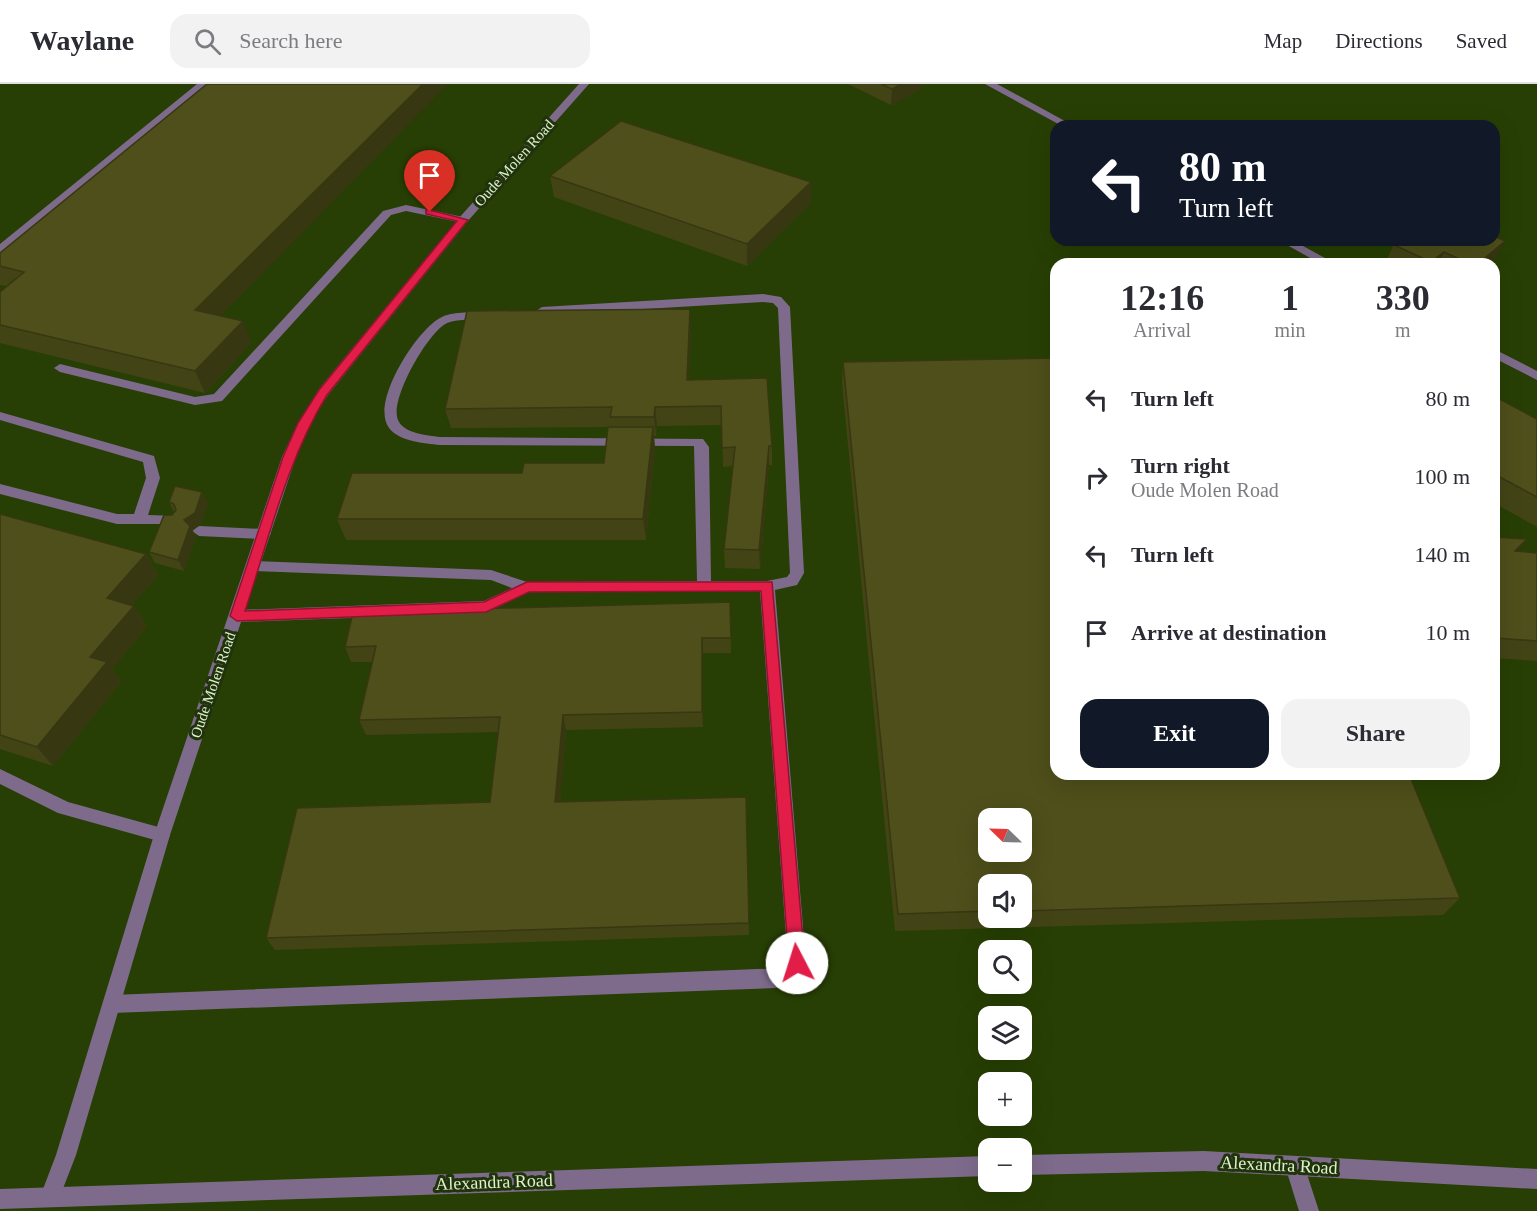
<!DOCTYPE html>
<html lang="en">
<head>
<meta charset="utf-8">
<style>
  body { margin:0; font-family:Georgia,serif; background:#f2f2f3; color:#2b2b33; height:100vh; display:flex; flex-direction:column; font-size:22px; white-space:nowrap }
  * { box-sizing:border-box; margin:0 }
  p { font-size:20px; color:#7c7c81 }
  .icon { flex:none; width:33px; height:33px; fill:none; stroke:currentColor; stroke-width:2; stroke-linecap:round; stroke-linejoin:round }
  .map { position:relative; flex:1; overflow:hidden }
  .sheet { position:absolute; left:1050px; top:174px; width:450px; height:522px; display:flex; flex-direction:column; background:#fff; border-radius:18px; box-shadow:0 6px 24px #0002 }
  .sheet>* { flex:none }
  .hud { position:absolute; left:1050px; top:36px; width:450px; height:126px; border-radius:18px; box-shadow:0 6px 24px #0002; background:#111827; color:#fff; overflow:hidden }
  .needle { width:39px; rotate:293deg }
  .fabs { position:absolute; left:978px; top:724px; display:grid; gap:12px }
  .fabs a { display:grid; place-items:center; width:54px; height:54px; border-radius:12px; background:#fff; box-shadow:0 6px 24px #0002; font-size:30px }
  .pin { position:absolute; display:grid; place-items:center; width:51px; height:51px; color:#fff; margin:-62px -26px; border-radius:50% 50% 50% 0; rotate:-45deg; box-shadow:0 0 6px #0007 }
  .pin .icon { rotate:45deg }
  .me { position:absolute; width:66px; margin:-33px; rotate:355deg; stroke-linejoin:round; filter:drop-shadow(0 0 4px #0008) }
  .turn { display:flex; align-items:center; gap:21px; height:126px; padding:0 30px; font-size:27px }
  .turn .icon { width:78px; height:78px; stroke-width:2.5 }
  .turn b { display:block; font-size:42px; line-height:51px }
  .eta { display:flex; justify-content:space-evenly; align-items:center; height:102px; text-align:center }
  .eta b { font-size:36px; font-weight:700; line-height:42px }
  .action { display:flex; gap:12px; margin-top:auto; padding:12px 30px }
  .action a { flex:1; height:69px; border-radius:18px; background:#111827; color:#fff; font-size:24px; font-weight:700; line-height:69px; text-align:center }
  .action a+a { background:#f2f2f3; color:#2b2b33 }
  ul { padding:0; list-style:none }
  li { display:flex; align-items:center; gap:18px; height:78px; padding:0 30px }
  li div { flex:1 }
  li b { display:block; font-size:22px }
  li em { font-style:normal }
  header { display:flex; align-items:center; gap:36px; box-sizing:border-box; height:84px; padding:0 30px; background:#fff; border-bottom:2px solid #e1e1e2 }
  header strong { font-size:28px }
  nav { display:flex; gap:33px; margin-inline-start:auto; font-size:21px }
  .search { width:420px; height:54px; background:#f2f2f3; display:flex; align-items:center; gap:15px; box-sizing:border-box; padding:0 21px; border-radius:18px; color:#7c7c81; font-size:22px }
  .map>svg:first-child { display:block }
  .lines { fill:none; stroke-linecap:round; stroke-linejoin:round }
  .service { fill:#7e6b8c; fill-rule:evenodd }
  .minor { fill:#7e6b8c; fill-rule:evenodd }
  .tertiary { fill:#7e6b8c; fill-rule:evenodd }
  .wall { fill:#434416; fill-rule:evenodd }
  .shaded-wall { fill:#373712 }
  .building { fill:#4e4f1a; stroke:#373712; stroke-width:1.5; fill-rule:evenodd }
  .route { fill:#e11d48; stroke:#92132f; stroke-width:1.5 }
  .labels { text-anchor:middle; stroke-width:6; stroke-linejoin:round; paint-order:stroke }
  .street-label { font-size:15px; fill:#ddf1cb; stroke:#21330c }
  .near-street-label { font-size:18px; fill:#ddf1cb; stroke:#21330c }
</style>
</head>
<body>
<header>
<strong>Waylane</strong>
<div class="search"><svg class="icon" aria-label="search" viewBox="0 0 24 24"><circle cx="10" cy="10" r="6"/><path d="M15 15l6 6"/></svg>Search here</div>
<nav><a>Map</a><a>Directions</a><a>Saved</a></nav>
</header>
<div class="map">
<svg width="1537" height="1127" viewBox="0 0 1537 1127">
  <rect width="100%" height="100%" fill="#273f04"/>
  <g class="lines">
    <g class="service">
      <path d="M197,0H208L0,169V160Z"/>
      <path d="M406,121L463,133L468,136L463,139L406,127L391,131L222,317L195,321L60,288L54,284L60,280L195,313L214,310L383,127Z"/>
      <path d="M763,210L781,213L790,223L804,489L797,501L775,506L806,879L796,898L775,904L112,929L105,926L103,920L105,914L112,911L784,884L788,878L760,507L529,508L486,529L237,538L230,532L237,526L484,517L512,504L491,496L253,487L246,482L253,477L491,486L527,498L697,497L694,362L440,361C424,359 400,358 389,344C370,319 416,247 440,234C451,227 472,229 485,227L489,228V234C477,237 459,234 447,239C428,248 389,316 398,336C404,350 427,351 440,353L703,355L709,363L711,497H767L787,493L790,489L778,224L773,219L763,218L542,231L536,227L542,223Z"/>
      <path d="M0,328L154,372L160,394L148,431L178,432L180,436L178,440H117L0,410V400L117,430H134L146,394L143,378L0,336Z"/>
      <path d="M199,442L264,445L271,450L264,455L199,452L192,447Z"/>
      <path d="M0,685L68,718L162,744L168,746L170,751L168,756L162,758L58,729L0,700Z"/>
    </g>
    <g class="minor">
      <path d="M579,0H589L467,138L328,311L310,339L296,373L170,751L76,1071L57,1120L50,1123L43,1120L40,1113L56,1071L154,751L282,373L298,339L319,305L459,134Z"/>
      <path d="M985,0H997L1074,42H1062Z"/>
      <path d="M1278,156H1292L1336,180H1321Z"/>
      <path d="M1494,265L1537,287V296L1494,274Z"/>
      <path d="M1295,1072L1302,1075L1319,1127H1299L1285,1082L1288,1075Z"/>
    </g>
    <g class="tertiary">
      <path d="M1204,1067L1537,1085V1105L1204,1087L1022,1091V1071Z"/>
      <path d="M988,1072V1092L0,1125V1105Z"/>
    </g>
  </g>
  <g class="wall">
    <path d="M848,0H921V5L891,21Z"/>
    <path d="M550,92L811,98V119L747,182L554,113Z"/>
    <path d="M1379,156H1494L1496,173L1489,180H1391L1386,178L1393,162Z"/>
    <path d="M0,169L220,232L252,258L205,309L0,259V208L6,202L0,201Z"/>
    <path d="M691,244L689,296L772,362V381H769L760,485L725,484L724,465L733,382L723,383L722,341L657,342L656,352H654L655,364L646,456H346L337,435L522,389L604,379L612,343L451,344L445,325Z"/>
    <path d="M843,278L1460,814L1443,831L895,847L842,299ZM988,801H1022V834H988Z"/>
    <path d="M1494,312L1537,335V443L1494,419Z"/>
    <path d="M202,408L208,420L201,440L192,445L196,453L184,487L155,479L149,468L174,428L169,418Z"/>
    <path d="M0,430L146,470L158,491L132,521L134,522L147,542L112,585L121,598L53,682L0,665Z"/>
    <path d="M1494,453L1518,467L1537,469V577L1494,574Z"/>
    <path d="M730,518L731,569H703V643L566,646L560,718L746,713L749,851L275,866L266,854L490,718L499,648L366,651L359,636L372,578H351L345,563Z"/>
  </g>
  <g class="shaded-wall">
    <path d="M423,0H448L205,248L195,226Z"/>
    <path d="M901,0H921V5L891,21L892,5Z"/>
    <path d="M811,98V119L747,182V160Z"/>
    <path d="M1505,157L1496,173L1489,180H1478Z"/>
    <path d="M1444,168L1438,180H1430L1431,178Z"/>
    <path d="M690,225L691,244L688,315L687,296Z"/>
    <path d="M243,237L252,258L205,309L195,287Z"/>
    <path d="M655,323L657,342L656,352L654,333Z"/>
    <path d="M653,343L655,364L646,456L643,435Z"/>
    <path d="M769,362V381L760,485L759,466Z"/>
    <path d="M202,408L208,420L201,440L192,445L196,453L184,487L178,476L184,436Z"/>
    <path d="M1527,455L1513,475L1515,467Z"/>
    <path d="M146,470L158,491L120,535L107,514Z"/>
    <path d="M134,522L147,542L112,585L121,598L53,682L37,663L90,573Z"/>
    <path d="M702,554L703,569V643L702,628Z"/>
    <path d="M563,631L566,646L559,732L555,718Z"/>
  </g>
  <g class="building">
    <path d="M207,0H423L195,226L243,237L195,287L0,241V208L24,188L0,182V169Z"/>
    <path d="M881,0H901L892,5Z"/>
    <path d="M621,37L811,98L747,160L550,92Z"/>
    <path d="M1494,152L1505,157L1478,180H1470L1444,168L1431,178L1394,161L1400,156H1494Z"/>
    <path d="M690,225L687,296L767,294L772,362H769L759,466L724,465L735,363L722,364L721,322L655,323L654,333H610L612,323L445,325L467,227Z"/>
    <path d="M1056,274V690H1409L1460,814L1022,827V801H988V827L898,830L843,278ZM988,735H1022V768H988Z"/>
    <path d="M1494,312L1537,335V413L1494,390Z"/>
    <path d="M608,343H653L643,435H337L352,389H522L524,379H604Z"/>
    <path d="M175,402L202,408L195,429L184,436L190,442L178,476L149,468L164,431H172L176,426L174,420L169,418Z"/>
    <path d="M0,430L146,470L107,514L134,522L90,573L107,578L37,663L0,651Z"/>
    <path d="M1494,453L1527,455L1515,467L1537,469V557L1494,554Z"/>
    <path d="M730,518L731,554H702V628L563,631L555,718L746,713L749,839L266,854L297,724L490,718L500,633L359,636L376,562L345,563L353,528Z"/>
  </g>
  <path class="route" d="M426,125L468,136L327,311C287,376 269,454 245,527L484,518L527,498H772L805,879L803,884L797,886L791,884L789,879L761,507L529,508L486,528L237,537L230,532L283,373L298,339L319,306L457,137L426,130Z"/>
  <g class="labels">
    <g class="street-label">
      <text transform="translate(514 79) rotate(-48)" y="5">Oude Molen Road</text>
      <text transform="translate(213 601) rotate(-71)" y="5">Oude Molen Road</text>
    </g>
    <g class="near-street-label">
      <text transform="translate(1279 1081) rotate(3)" y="6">Alexandra Road</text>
      <text transform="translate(494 1098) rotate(-2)" y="6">Alexandra Road</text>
    </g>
  </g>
</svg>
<div class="fabs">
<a><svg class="needle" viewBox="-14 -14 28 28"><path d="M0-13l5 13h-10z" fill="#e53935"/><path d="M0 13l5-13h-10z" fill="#7c7c81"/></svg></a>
<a><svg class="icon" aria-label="sound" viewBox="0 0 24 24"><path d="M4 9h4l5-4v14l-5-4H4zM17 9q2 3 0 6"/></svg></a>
<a><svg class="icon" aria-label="search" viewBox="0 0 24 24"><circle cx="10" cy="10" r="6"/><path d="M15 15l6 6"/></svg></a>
<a><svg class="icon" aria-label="layers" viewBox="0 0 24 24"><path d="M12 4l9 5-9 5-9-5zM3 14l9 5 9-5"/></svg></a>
<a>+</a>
<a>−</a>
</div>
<div class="pin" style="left:430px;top:128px;background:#d93025"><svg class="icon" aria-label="arrive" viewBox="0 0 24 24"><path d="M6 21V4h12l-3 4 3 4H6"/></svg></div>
<svg class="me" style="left:797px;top:879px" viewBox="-20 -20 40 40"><circle r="19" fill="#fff"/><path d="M0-13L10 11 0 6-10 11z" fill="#e11d48"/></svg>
<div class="hud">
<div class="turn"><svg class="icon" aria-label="left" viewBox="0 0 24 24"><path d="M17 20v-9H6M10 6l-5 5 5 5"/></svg><div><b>80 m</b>Turn left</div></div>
</div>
<section class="sheet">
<div class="eta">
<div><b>12:16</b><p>Arrival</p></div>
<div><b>1</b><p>min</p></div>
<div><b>330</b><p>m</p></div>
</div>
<ul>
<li><svg class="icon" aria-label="left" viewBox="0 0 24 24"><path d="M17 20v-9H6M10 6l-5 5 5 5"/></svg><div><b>Turn left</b></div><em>80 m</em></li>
<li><svg class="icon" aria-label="right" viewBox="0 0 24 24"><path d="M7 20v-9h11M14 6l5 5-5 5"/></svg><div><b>Turn right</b><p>Oude Molen Road</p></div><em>100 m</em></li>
<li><svg class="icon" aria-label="left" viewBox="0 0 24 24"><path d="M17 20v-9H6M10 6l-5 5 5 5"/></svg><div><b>Turn left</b></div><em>140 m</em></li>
<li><svg class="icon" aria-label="arrive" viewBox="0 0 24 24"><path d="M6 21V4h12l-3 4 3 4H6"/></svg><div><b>Arrive at destination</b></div><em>10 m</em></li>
</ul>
<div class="action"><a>Exit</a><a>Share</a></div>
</section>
</div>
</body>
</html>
